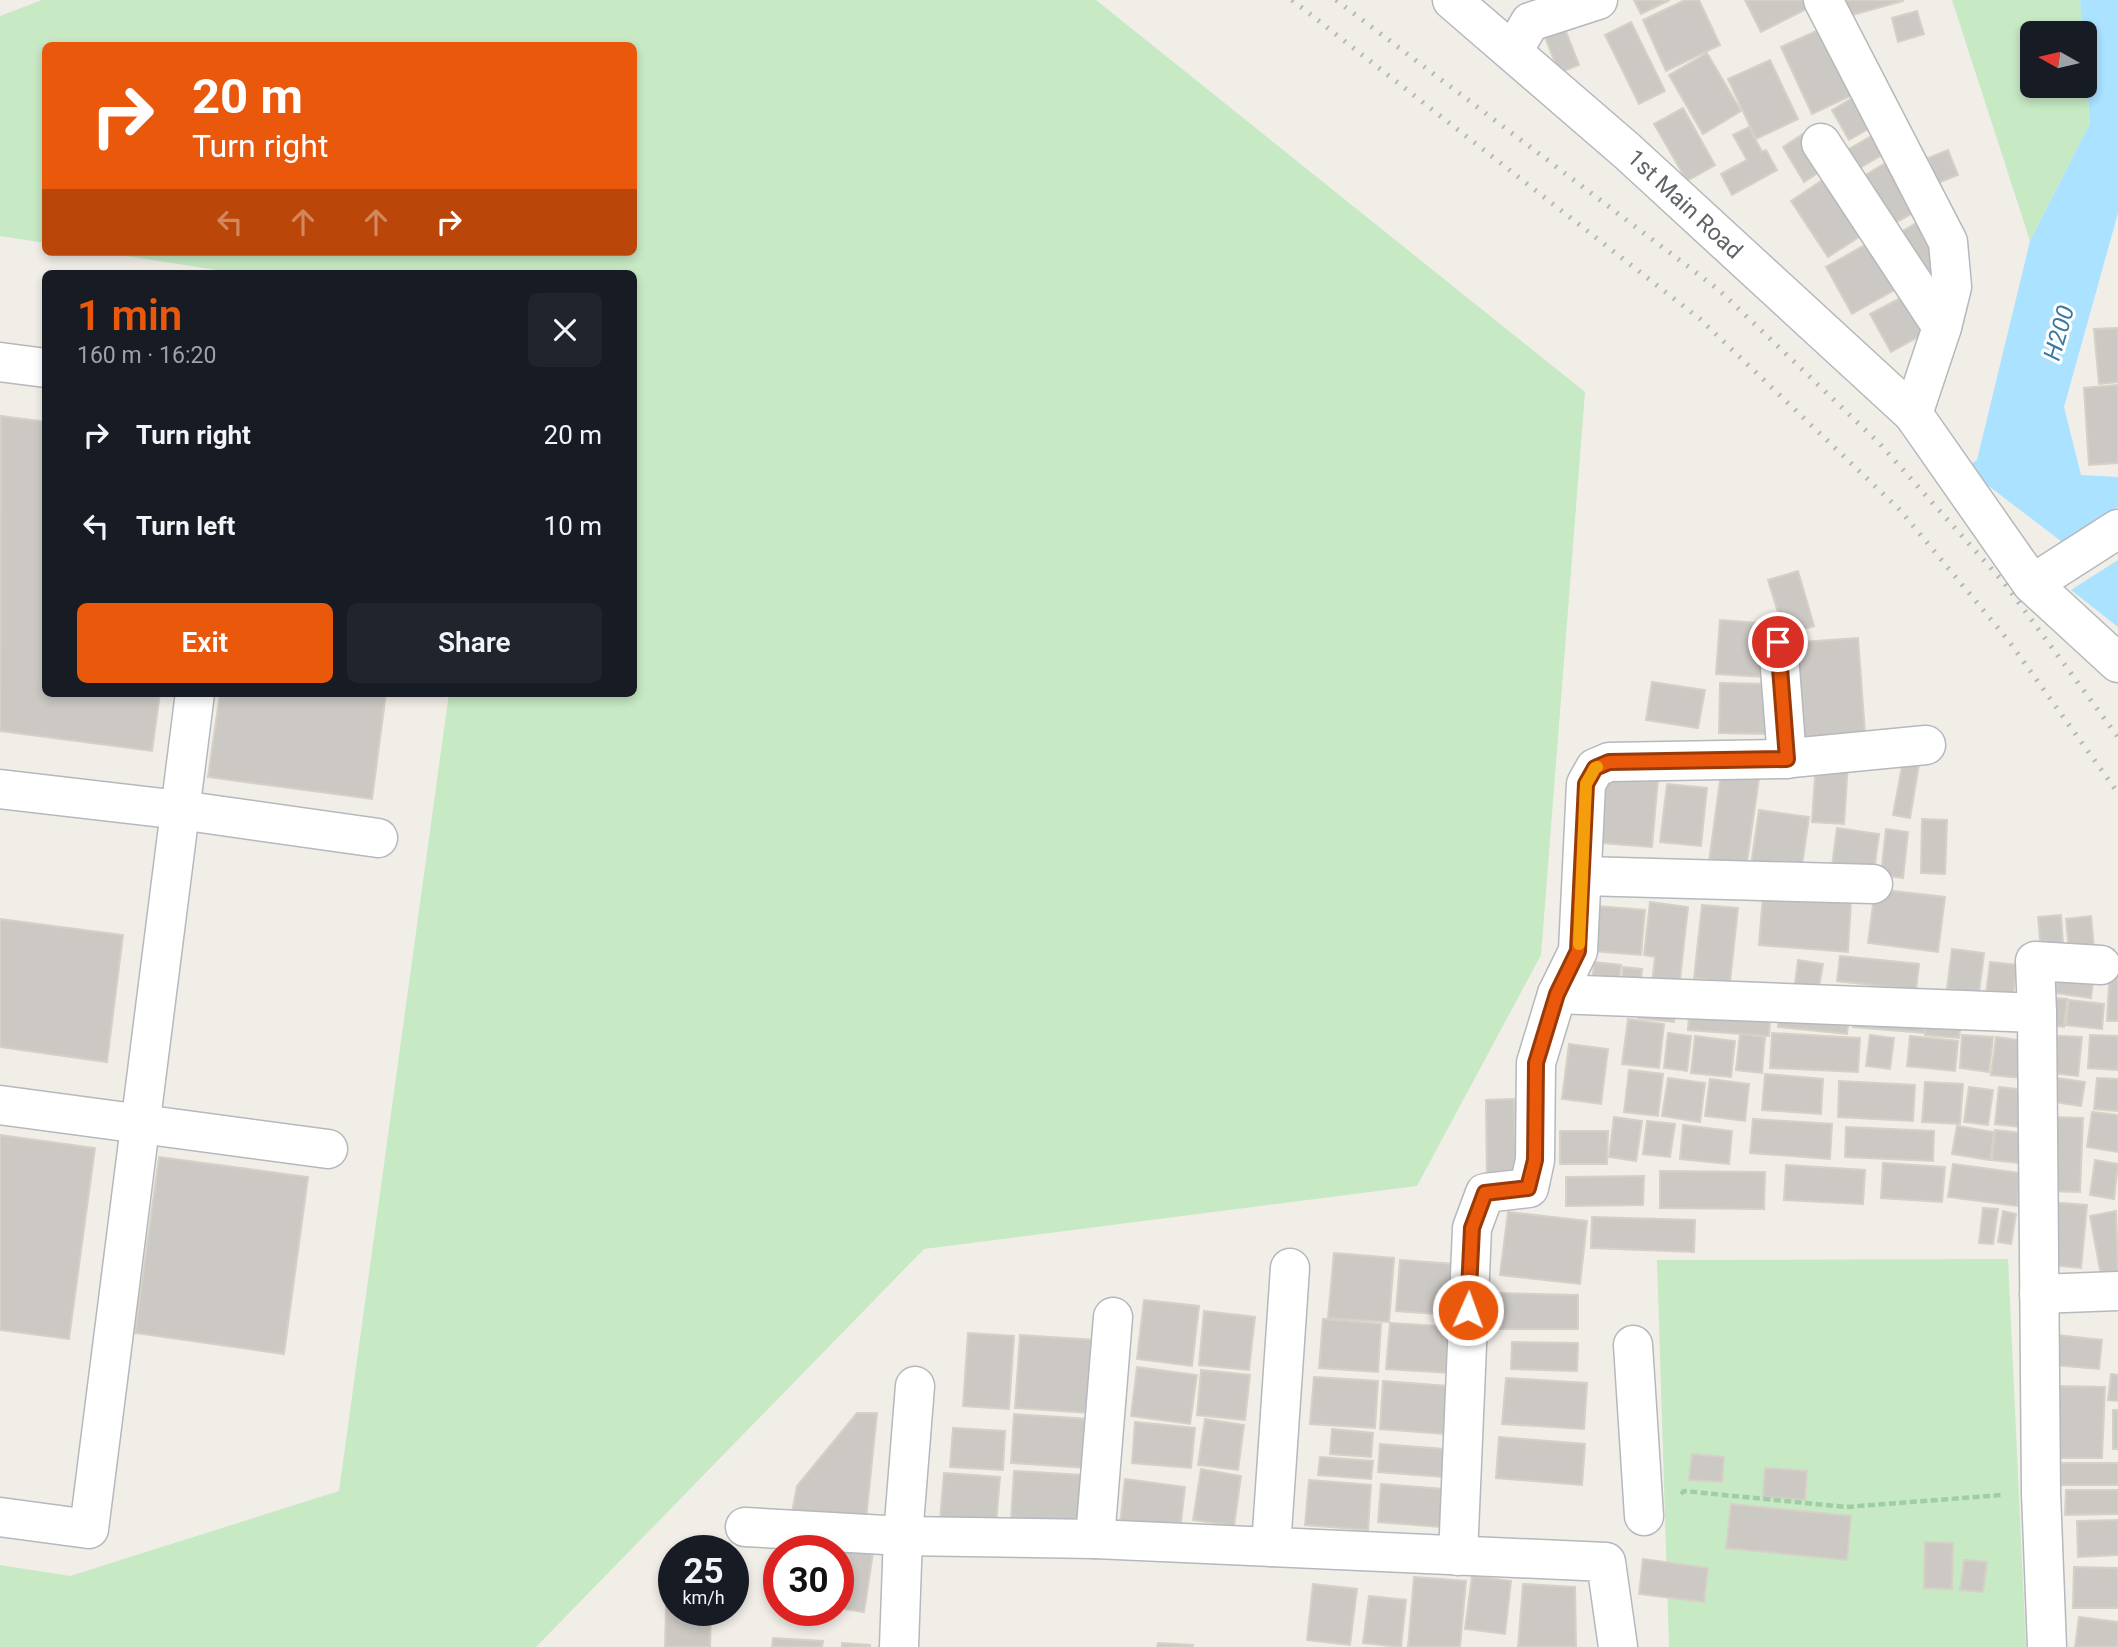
<!DOCTYPE html>
<html lang="en">
<head>
<meta charset="utf-8">
<style>
  body { margin:0; font-family:Roboto,sans-serif; background:#20242c; color:#f1f3f6; height:100vh; display:flex; flex-direction:column; font-size:26px; white-space:nowrap }
  * { box-sizing:border-box; margin:0 }
  p { font-size:23px; color:#9ea1a6 }
  .icon { flex:none; width:38px; height:38px; fill:none; stroke:currentColor; stroke-width:2; stroke-linecap:round; stroke-linejoin:round }
  .map { position:relative; flex:1; overflow:hidden }
  .details { position:absolute; left:42px; top:270px; width:595px; height:427px; display:flex; flex-direction:column; background:#171b24; border-radius:10px; box-shadow:0 4px 10px #0003 }
  .details>* { flex:none }
  .banner { position:absolute; left:42px; top:42px; width:595px; height:214px; border-radius:10px; box-shadow:0 4px 10px #0003; background:#ea580c; color:#fff; overflow:hidden }
  .needle { width:46px; rotate:278deg }
  .tools { position:absolute; left:2020px; top:21px; display:grid; gap:14px }
  .tools a { display:grid; place-items:center; width:77px; height:77px; border-radius:10px; background:#171b24; box-shadow:0 4px 10px #0003; font-size:35px }
  .speed { position:absolute; left:658px; top:1535px; display:flex; gap:14px; font-size:35px; font-weight:700; text-align:center }
  .speed>* { display:grid; place-content:center; width:91px; height:91px; border-radius:50%; background:#171b24; box-shadow:0 4px 10px #0003; line-height:1 }
  .speed small { font-size:18px; font-weight:400 }
  .speed .limit { border:10px solid #d22; background:#fff; color:#111 }
  .pin { position:absolute; display:grid; place-items:center; width:60px; height:60px; color:#fff; margin:-30px; border:4px solid #fff; border-radius:50%; box-shadow:0 2px 7px #0007 }
  .me { position:absolute; width:77px; margin:-38px; rotate:2deg; stroke-linejoin:round; filter:drop-shadow(0 0 5px #0008) }
  .turn { display:flex; align-items:center; gap:24px; height:147px; padding:0 35px; font-size:32px }
  .turn .icon { width:91px; height:91px; stroke-width:2.5 }
  .turn b { display:block; font-size:49px; line-height:60px }
  .lanes { display:flex; align-items:center; height:66px; padding:0 35px; background:#0003; justify-content:center; gap:35px; direction:ltr }
  .lanes .off { opacity:.35 }
  .round { display:grid; place-items:center; flex:none; width:74px; height:74px; border-radius:10px; background:#20242c }
  .headline { display:flex; align-items:center; justify-content:space-between; height:119px; padding:0 35px }
  h1 { font-size:42px; font-weight:600; line-height:52px; color:#ea580c }
  .action { display:flex; gap:14px; margin-top:auto; padding:14px 35px }
  .action a { flex:1; height:80px; border-radius:10px; background:#ea580c; color:#fff; font-size:28px; font-weight:600; line-height:80px; text-align:center }
  .action a+a { background:#20242c; color:#f1f3f6 }
  ul { padding:0; list-style:none }
  li { display:flex; align-items:center; gap:21px; height:91px; padding:0 35px }
  li div { flex:1 }
  li b { display:block; font-size:26px }
  li em { font-style:normal }
  .map>svg:first-child { display:block }
  .green { fill:#c7e9c4 }
  .water { fill:#aae2ff }
  .building { fill:#ccc9c5; stroke:#d6d0c6; stroke-width:2 }
  .lines { fill:none; stroke-linecap:round; stroke-linejoin:round }
  .minor-casing { stroke:#b5b8bc; stroke-width:41 }
  .path { stroke:#9ecda6; stroke-width:4.5; stroke-dasharray:7 3.5; stroke-linecap:butt }
  .minor { stroke:#fff; stroke-width:38 }
  .rail { stroke:#b6b7b8; stroke-width:5; stroke-dasharray:2 9; stroke-linecap:butt }
  .route-casing { stroke:#983908; stroke-width:18 }
  .route { stroke:#ea580c; stroke-width:12 }
  .slow { stroke:#f59e0b; stroke-width:12 }
  .labels { text-anchor:middle; stroke-width:6; stroke-linejoin:round; paint-order:stroke }
  .street-label { font-size:23px; fill:#5f6468; stroke:#fff }
  .water-label { font-size:24px; font-style:italic; fill:#3c78a3; stroke:#fff }
</style>
</head>
<body>
<div class="map">
<svg width="2118" height="1647" viewBox="0 0 2118 1647">
  <rect width="100%" height="100%" fill="#f1eee8"/>
  <g class="green">
    <path d="M42,0H1096L1585,392L1541,955L1417,1186L924,1249L536,1647H0V1565L70,1576L339,1491L449,693H634V273H236L101,252H634V46H46L45,243L0,236V16Z"/>
    <path d="M1952,0H2080L2083,33H2032V86H2084V52L2090,123L2030,241Z"/>
    <path d="M2008,1259L2026,1647H1669L1657,1260Z"/>
  </g>
  <g class="water">
    <path d="M2080,0H2118V213L2064,407L2081,475L2118,477V507L2066,545L1965,468L1977,460L2030,241L2090,123Z"/>
    <path d="M2118,560V627L2071,590Z"/>
  </g>
  <g class="building">
    <path d="M1634,0H1670L1641,14Z"/>
    <path d="M1685,0H1699L1720,45L1666,71L1643,20Z"/>
    <path d="M1745,0H1811L1814,5L1761,32Z"/>
    <path d="M1840,0H1903V1L1845,17Z"/>
    <path d="M1917,11L1924,34L1898,42L1892,18Z"/>
    <path d="M1560,16L1579,65L1559,73L1540,24Z"/>
    <path d="M1631,22L1665,91L1639,104L1605,35Z"/>
    <path d="M1827,26L1857,93L1812,114L1781,47Z"/>
    <path d="M1707,53L1741,111L1703,134L1669,75Z"/>
    <path d="M1770,60L1798,119L1756,139L1728,79Z"/>
    <path d="M1854,97L1872,127L1849,140L1832,110Z"/>
    <path d="M1683,108L1715,165L1687,181L1654,124Z"/>
    <path d="M1749,127L1762,152L1766,150L1777,170L1732,195L1721,174L1747,160L1733,135Z"/>
    <path d="M1885,128L1896,147L1846,176L1835,157Z"/>
    <path d="M1806,132L1827,167L1804,182L1783,147Z"/>
    <path d="M1948,150L1958,175L1938,183L1928,158Z"/>
    <path d="M1894,158L1922,208L1884,229L1857,180Z"/>
    <path d="M1836,171L1873,228L1828,257L1791,201Z"/>
    <path d="M1916,223L1942,266L1921,279L1896,235Z"/>
    <path d="M1877,238L1903,285L1852,314L1826,267Z"/>
    <path d="M1906,295L1925,333L1891,352L1870,314Z"/>
    <path d="M2118,328V382L2099,384L2094,329Z"/>
    <path d="M2118,385V463L2089,465L2084,388Z"/>
    <path d="M1,416L46,422V693H160L152,751L0,731Z"/>
    <path d="M1798,571L1814,626L1785,635L1768,580Z"/>
    <path d="M1720,620L1770,624L1766,677L1716,674Z"/>
    <path d="M1858,638L1865,733L1795,738L1788,643Z"/>
    <path d="M1652,682L1705,690L1698,728L1646,720Z"/>
    <path d="M1720,683L1768,684L1767,734L1719,733Z"/>
    <path d="M220,693H386L372,799L208,777Z"/>
    <path d="M1816,761L1848,763L1844,824L1812,822Z"/>
    <path d="M1903,761L1919,764L1910,818L1893,815Z"/>
    <path d="M1722,766L1760,771L1746,869H1708Z"/>
    <path d="M1607,775L1658,779L1652,847L1601,843Z"/>
    <path d="M1667,784L1707,788L1701,846L1660,842Z"/>
    <path d="M1759,810L1809,817L1801,872L1751,865Z"/>
    <path d="M1922,819L1947,820L1945,874L1921,873Z"/>
    <path d="M1837,828L1879,834L1873,879L1831,874Z"/>
    <path d="M1886,829L1908,832L1903,878L1881,875Z"/>
    <path d="M1875,889L1945,897L1938,952L1868,943Z"/>
    <path d="M1763,895L1851,901L1848,952L1759,945Z"/>
    <path d="M1650,902L1688,907L1679,988L1652,984L1655,957L1644,955Z"/>
    <path d="M1702,905L1738,908L1730,982L1694,978Z"/>
    <path d="M1596,906L1645,910L1641,955L1593,951Z"/>
    <path d="M2061,915L2064,958L2042,960L2038,917Z"/>
    <path d="M2091,916L2095,958L2070,961L2066,919Z"/>
    <path d="M0,919L123,935L107,1062L0,1047Z"/>
    <path d="M1952,949L1984,953L1979,993L1947,989Z"/>
    <path d="M1840,956L1919,964L1916,990L1837,981Z"/>
    <path d="M1798,960L1823,964L1819,987L1795,984Z"/>
    <path d="M1594,962L1621,965L1618,988L1592,985Z"/>
    <path d="M1990,962L2017,965L2013,997L1986,994Z"/>
    <path d="M2059,965L2095,969L2091,998L2055,993Z"/>
    <path d="M2110,965H2118V1021H2107Z"/>
    <path d="M1623,967L1642,969L1640,990L1621,989Z"/>
    <path d="M2043,997L2067,999L2064,1027L2040,1024Z"/>
    <path d="M2069,1000L2104,1004L2102,1029L2066,1025Z"/>
    <path d="M1641,1001L1677,1004L1674,1022L1638,1018Z"/>
    <path d="M1690,1002L1771,1006L1769,1036L1688,1030Z"/>
    <path d="M1779,1007L1850,1008L1847,1034L1778,1027Z"/>
    <path d="M1855,1008L1927,1012L1924,1033L1853,1027Z"/>
    <path d="M1927,1011L1962,1014L1959,1038L1925,1035Z"/>
    <path d="M1628,1019L1664,1024L1659,1068L1622,1064Z"/>
    <path d="M1668,1033L1691,1036L1687,1071L1664,1068Z"/>
    <path d="M1772,1033L1860,1038L1858,1072L1770,1068Z"/>
    <path d="M1740,1034L1765,1037L1762,1073L1736,1070Z"/>
    <path d="M1870,1035L1894,1038L1890,1069L1866,1066Z"/>
    <path d="M1962,1035L1993,1037L1989,1072L1960,1068Z"/>
    <path d="M2041,1035L2082,1037L2078,1076L2042,1072Z"/>
    <path d="M2090,1035L2118,1036V1070L2088,1068Z"/>
    <path d="M1695,1036L1735,1041L1731,1077L1691,1073Z"/>
    <path d="M1910,1036L1958,1041L1955,1071L1907,1066Z"/>
    <path d="M1996,1037L2026,1041L2022,1078L1991,1075Z"/>
    <path d="M1569,1044L1608,1049L1601,1104L1562,1099Z"/>
    <path d="M1629,1070L1663,1074L1658,1116L1624,1112Z"/>
    <path d="M1765,1074L1823,1079L1821,1114L1762,1110Z"/>
    <path d="M1668,1078L1705,1083L1700,1122L1662,1116Z"/>
    <path d="M2057,1078L2085,1082L2081,1106L2054,1102Z"/>
    <path d="M2097,1078L2118,1079V1111L2094,1109Z"/>
    <path d="M1710,1079L1749,1084L1745,1121L1705,1116Z"/>
    <path d="M1839,1081L1915,1085L1913,1121L1838,1117Z"/>
    <path d="M1925,1082L1963,1084L1960,1124L1922,1122Z"/>
    <path d="M1969,1087L1993,1090L1988,1125L1964,1122Z"/>
    <path d="M1999,1087L2025,1090L2020,1127L1995,1124Z"/>
    <path d="M1514,1099L1516,1183L1487,1184L1486,1100Z"/>
    <path d="M2092,1112L2118,1115V1152L2087,1147Z"/>
    <path d="M1614,1117L1642,1121L1636,1161L1609,1157Z"/>
    <path d="M2047,1117L2083,1118L2080,1192L2044,1191Z"/>
    <path d="M1753,1119L1832,1124L1830,1159L1750,1153Z"/>
    <path d="M1647,1121L1675,1124L1670,1157L1643,1154Z"/>
    <path d="M1683,1125L1732,1131L1729,1164L1680,1159Z"/>
    <path d="M1957,1126L1994,1132L1990,1160L1952,1154Z"/>
    <path d="M1846,1127L1934,1131L1933,1161L1845,1157Z"/>
    <path d="M1995,1130L2022,1133L2018,1163L1992,1160Z"/>
    <path d="M1560,1131H1608L1607,1164H1560Z"/>
    <path d="M0,1135L95,1148L69,1339L0,1330Z"/>
    <path d="M159,1157L308,1177L284,1354L135,1333Z"/>
    <path d="M2095,1160L2118,1164L2114,1199L2090,1195Z"/>
    <path d="M1883,1163L1945,1167L1942,1202L1881,1198Z"/>
    <path d="M1953,1164L2021,1173L2017,1206L1948,1197Z"/>
    <path d="M1786,1165L1865,1170L1863,1204L1784,1200Z"/>
    <path d="M1660,1171L1765,1172L1764,1209L1660,1208Z"/>
    <path d="M1644,1176L1643,1205L1566,1206V1177Z"/>
    <path d="M2047,1202L2087,1205L2081,1268L2042,1264Z"/>
    <path d="M1983,1208L1998,1209L1993,1244L1979,1243Z"/>
    <path d="M2003,1211L2016,1214L2011,1244L1998,1242Z"/>
    <path d="M2116,1211L2118,1271L2101,1275L2090,1216Z"/>
    <path d="M1508,1212L1587,1221L1580,1284L1500,1275Z"/>
    <path d="M1592,1217L1695,1220L1694,1252L1591,1248Z"/>
    <path d="M1334,1253L1394,1258L1389,1322L1328,1318Z"/>
    <path d="M1400,1260L1454,1264L1450,1315L1396,1311Z"/>
    <path d="M1496,1293L1578,1295V1329H1495Z"/>
    <path d="M1144,1300L1199,1306L1192,1366L1137,1359Z"/>
    <path d="M1204,1311L1255,1317L1249,1370L1199,1365Z"/>
    <path d="M1323,1319L1381,1324L1378,1372L1319,1368Z"/>
    <path d="M1390,1323L1454,1327L1451,1373L1386,1369Z"/>
    <path d="M968,1333L1014,1336L1009,1409L963,1406Z"/>
    <path d="M1020,1335L1095,1340L1090,1413L1015,1408Z"/>
    <path d="M2057,1335L2102,1340L2099,1369L2054,1365Z"/>
    <path d="M1512,1342L1578,1343L1577,1371L1511,1369Z"/>
    <path d="M1137,1367L1197,1375L1190,1424L1131,1416Z"/>
    <path d="M1201,1370L1250,1375L1245,1420L1197,1415Z"/>
    <path d="M2111,1374L2118,1375V1401L2108,1400Z"/>
    <path d="M1314,1377L1378,1381L1375,1428L1310,1424Z"/>
    <path d="M1506,1378L1587,1383L1584,1429L1502,1424Z"/>
    <path d="M1383,1381L1448,1386L1445,1434L1380,1429Z"/>
    <path d="M2058,1386L2105,1387L2102,1458H2056Z"/>
    <rect x="2113" y="1410" width="5" height="39"/>
    <path d="M857,1413H877L866,1519L792,1512L797,1486Z"/>
    <path d="M1014,1414L1090,1419L1086,1468L1011,1463Z"/>
    <path d="M1205,1419L1244,1425L1238,1470L1198,1465Z"/>
    <path d="M1135,1422L1195,1428L1191,1468L1132,1463Z"/>
    <path d="M953,1428L1005,1431L1003,1470L950,1467Z"/>
    <path d="M1332,1429L1373,1433L1371,1457L1330,1454Z"/>
    <path d="M1499,1437L1585,1444L1582,1485L1496,1478Z"/>
    <path d="M1380,1444L1445,1449L1443,1477L1378,1472Z"/>
    <path d="M1692,1454L1724,1457L1722,1482L1689,1480Z"/>
    <path d="M1320,1457L1373,1461L1371,1479L1318,1475Z"/>
    <rect x="2061" y="1463" width="57" height="22"/>
    <path d="M1765,1468L1807,1471L1805,1500L1763,1497Z"/>
    <path d="M1201,1469L1241,1476L1234,1526L1193,1520Z"/>
    <path d="M1014,1471L1083,1475L1079,1524L1011,1520Z"/>
    <path d="M944,1473L1000,1477L996,1524L940,1520Z"/>
    <path d="M1125,1479L1185,1487L1180,1531L1120,1524Z"/>
    <path d="M1309,1480L1371,1485L1368,1530L1305,1525Z"/>
    <path d="M1381,1484L1444,1489L1441,1527L1378,1522Z"/>
    <path d="M2066,1490H2118V1514L2065,1515Z"/>
    <path d="M1731,1504L1851,1516L1847,1560L1726,1548Z"/>
    <path d="M2118,1520V1555L2078,1557L2077,1521Z"/>
    <path d="M1925,1542L1953,1543L1952,1589L1924,1588Z"/>
    <path d="M838,1550L873,1553L864,1612L838,1608Z"/>
    <path d="M1643,1559L1708,1568L1704,1602L1639,1594Z"/>
    <path d="M1964,1560L1987,1562L1983,1592L1960,1590Z"/>
    <path d="M2074,1567L2118,1568V1608H2073Z"/>
    <path d="M1472,1576L1511,1581L1505,1634L1465,1629Z"/>
    <path d="M1414,1577L1466,1581L1460,1647H1408Z"/>
    <path d="M1313,1584L1357,1589L1350,1645L1307,1640Z"/>
    <path d="M1523,1584L1575,1587L1576,1647H1518Z"/>
    <path d="M1369,1596L1406,1600L1401,1647L1363,1643Z"/>
    <path d="M666,1607H674V1610H711L710,1647H665Z"/>
    <path d="M2079,1617L2118,1622V1647H2075Z"/>
    <path d="M773,1638L823,1641L822,1647H772Z"/>
    <path d="M842,1643L870,1645V1647H842Z"/>
    <path d="M1158,1643L1193,1645L1192,1647H1157Z"/>
  </g>
  <g class="lines">
    <defs>
      <g id="minor">
        <path d="M1452,0L1627,151L1913,414L2032,584L2118,663"/>
        <path d="M1823,0L1948,242L1952,287L1942,327L1913,414"/>
        <path d="M1513,51L1530,22L1598,0"/>
        <path d="M1821,143L1942,327"/>
        <path d="M0,362L46,368"/>
        <path d="M2032,584L2118,529"/>
        <path d="M1778,642L1787,759"/>
        <path d="M0,789L180,810L378,838"/>
        <path d="M1583,876L1873,884"/>
        <path d="M1557,994L2037,1013"/>
        <path d="M0,1105L328,1149"/>
        <path d="M2039,1294L2118,1291"/>
        <path d="M1633,1345L1644,1516"/>
        <path d="M0,1517L89,1529L195,693"/>
        <path d="M745,1527L903,1536L1095,1539L1606,1562L1618,1647"/>
        <path d="M1095,1539L1113,1317"/>
        <path d="M1271,1547L1290,1268"/>
        <path d="M1458,1556L1472,1228L1485,1193L1529,1188L1535,1160L1536,1063L1557,994L1578,951L1586,784L1595,768L1609,762L1781,759L1926,745"/>
        <path d="M899,1647L903,1536L915,1386"/>
        <path d="M2047,1647L2041,1493L2037,1013L2035,961L2101,965"/>
      </g>
    </defs>
    <use href="#minor" class="minor-casing"/>
    <path class="path" d="M1681,1494L1684,1491L1846,1507L2002,1495"/>
    <use href="#minor" class="minor"/>
    <g class="rail">
      <path d="M1292,0L1700,319L1900,510L2008,640L2118,793"/>
      <path d="M1336,0L1719,290L1879,443L2005,584L2118,737"/>
    </g>
  </g>
  <g class="lines">
    <defs>
      <path id="route" d="M1468,1310L1472,1228L1485,1193L1528,1188L1535,1160L1536,1063L1557,994L1578,951L1586,784L1595,768L1609,762L1787,759L1778,642"/>
    </defs>
    <use href="#route" class="route-casing"/>
    <use href="#route" class="route"/>
    <path class="slow" d="M1579,944L1586,784L1595,768L1597,767"/>
  </g>
  <g class="labels">
    <g class="street-label">
      <text transform="translate(1685 204) rotate(43)" y="8">1st Main Road</text>
    </g>
    <g class="water-label">
      <text transform="translate(2059 333) rotate(-74)" y="8">H200</text>
    </g>
  </g>
</svg>
<div class="tools">
<a><svg class="needle" viewBox="-14 -14 28 28"><path d="M0-13l5 13h-10z" fill="#e53935"/><path d="M0 13l5-13h-10z" fill="#9ea1a6"/></svg></a>
</div>
<div class="speed"><div>25<small>km/h</small></div><div class="limit">30</div></div>
<div class="pin" style="left:1778px;top:642px;background:#d93025"><svg class="icon" aria-label="arrive" viewBox="0 0 24 24"><path d="M6 21V4h12l-3 4 3 4H6"/></svg></div>
<svg class="me" style="left:1468px;top:1310px" viewBox="-20 -20 40 40"><circle r="17" fill="#ea580c" stroke="#fff" stroke-width="3"/><path d="M0-11L8 9 0 5-8 9z" fill="#fff"/></svg>
<div class="banner">
<div class="turn"><svg class="icon" aria-label="right" viewBox="0 0 24 24"><path d="M7 20v-9h11M14 6l5 5-5 5"/></svg><div><b>20 m</b>Turn right</div></div>
<div class="lanes"><svg class="icon off" aria-label="left" viewBox="0 0 24 24"><path d="M17 20v-9H6M10 6l-5 5 5 5"/></svg><svg class="icon off" aria-label="ahead" viewBox="0 0 24 24"><path d="M12 20V5M6 11l6-6 6 6"/></svg><svg class="icon off" aria-label="ahead" viewBox="0 0 24 24"><path d="M12 20V5M6 11l6-6 6 6"/></svg><svg class="icon" aria-label="right" viewBox="0 0 24 24"><path d="M7 20v-9h11M14 6l5 5-5 5"/></svg></div>
</div>
<section class="details">
<div class="headline"><div><h1>1 min</h1><p>160 m · 16:20</p></div><a class="round"><svg class="icon" aria-label="close" viewBox="0 0 24 24"><path d="M6 6l12 12M18 6L6 18"/></svg></a></div>
<ul>
<li><svg class="icon" aria-label="right" viewBox="0 0 24 24"><path d="M7 20v-9h11M14 6l5 5-5 5"/></svg><div><b>Turn right</b></div><em>20 m</em></li>
<li><svg class="icon" aria-label="left" viewBox="0 0 24 24"><path d="M17 20v-9H6M10 6l-5 5 5 5"/></svg><div><b>Turn left</b></div><em>10 m</em></li>
</ul>
<div class="action"><a>Exit</a><a>Share</a></div>
</section>
</div>
</body>
</html>
